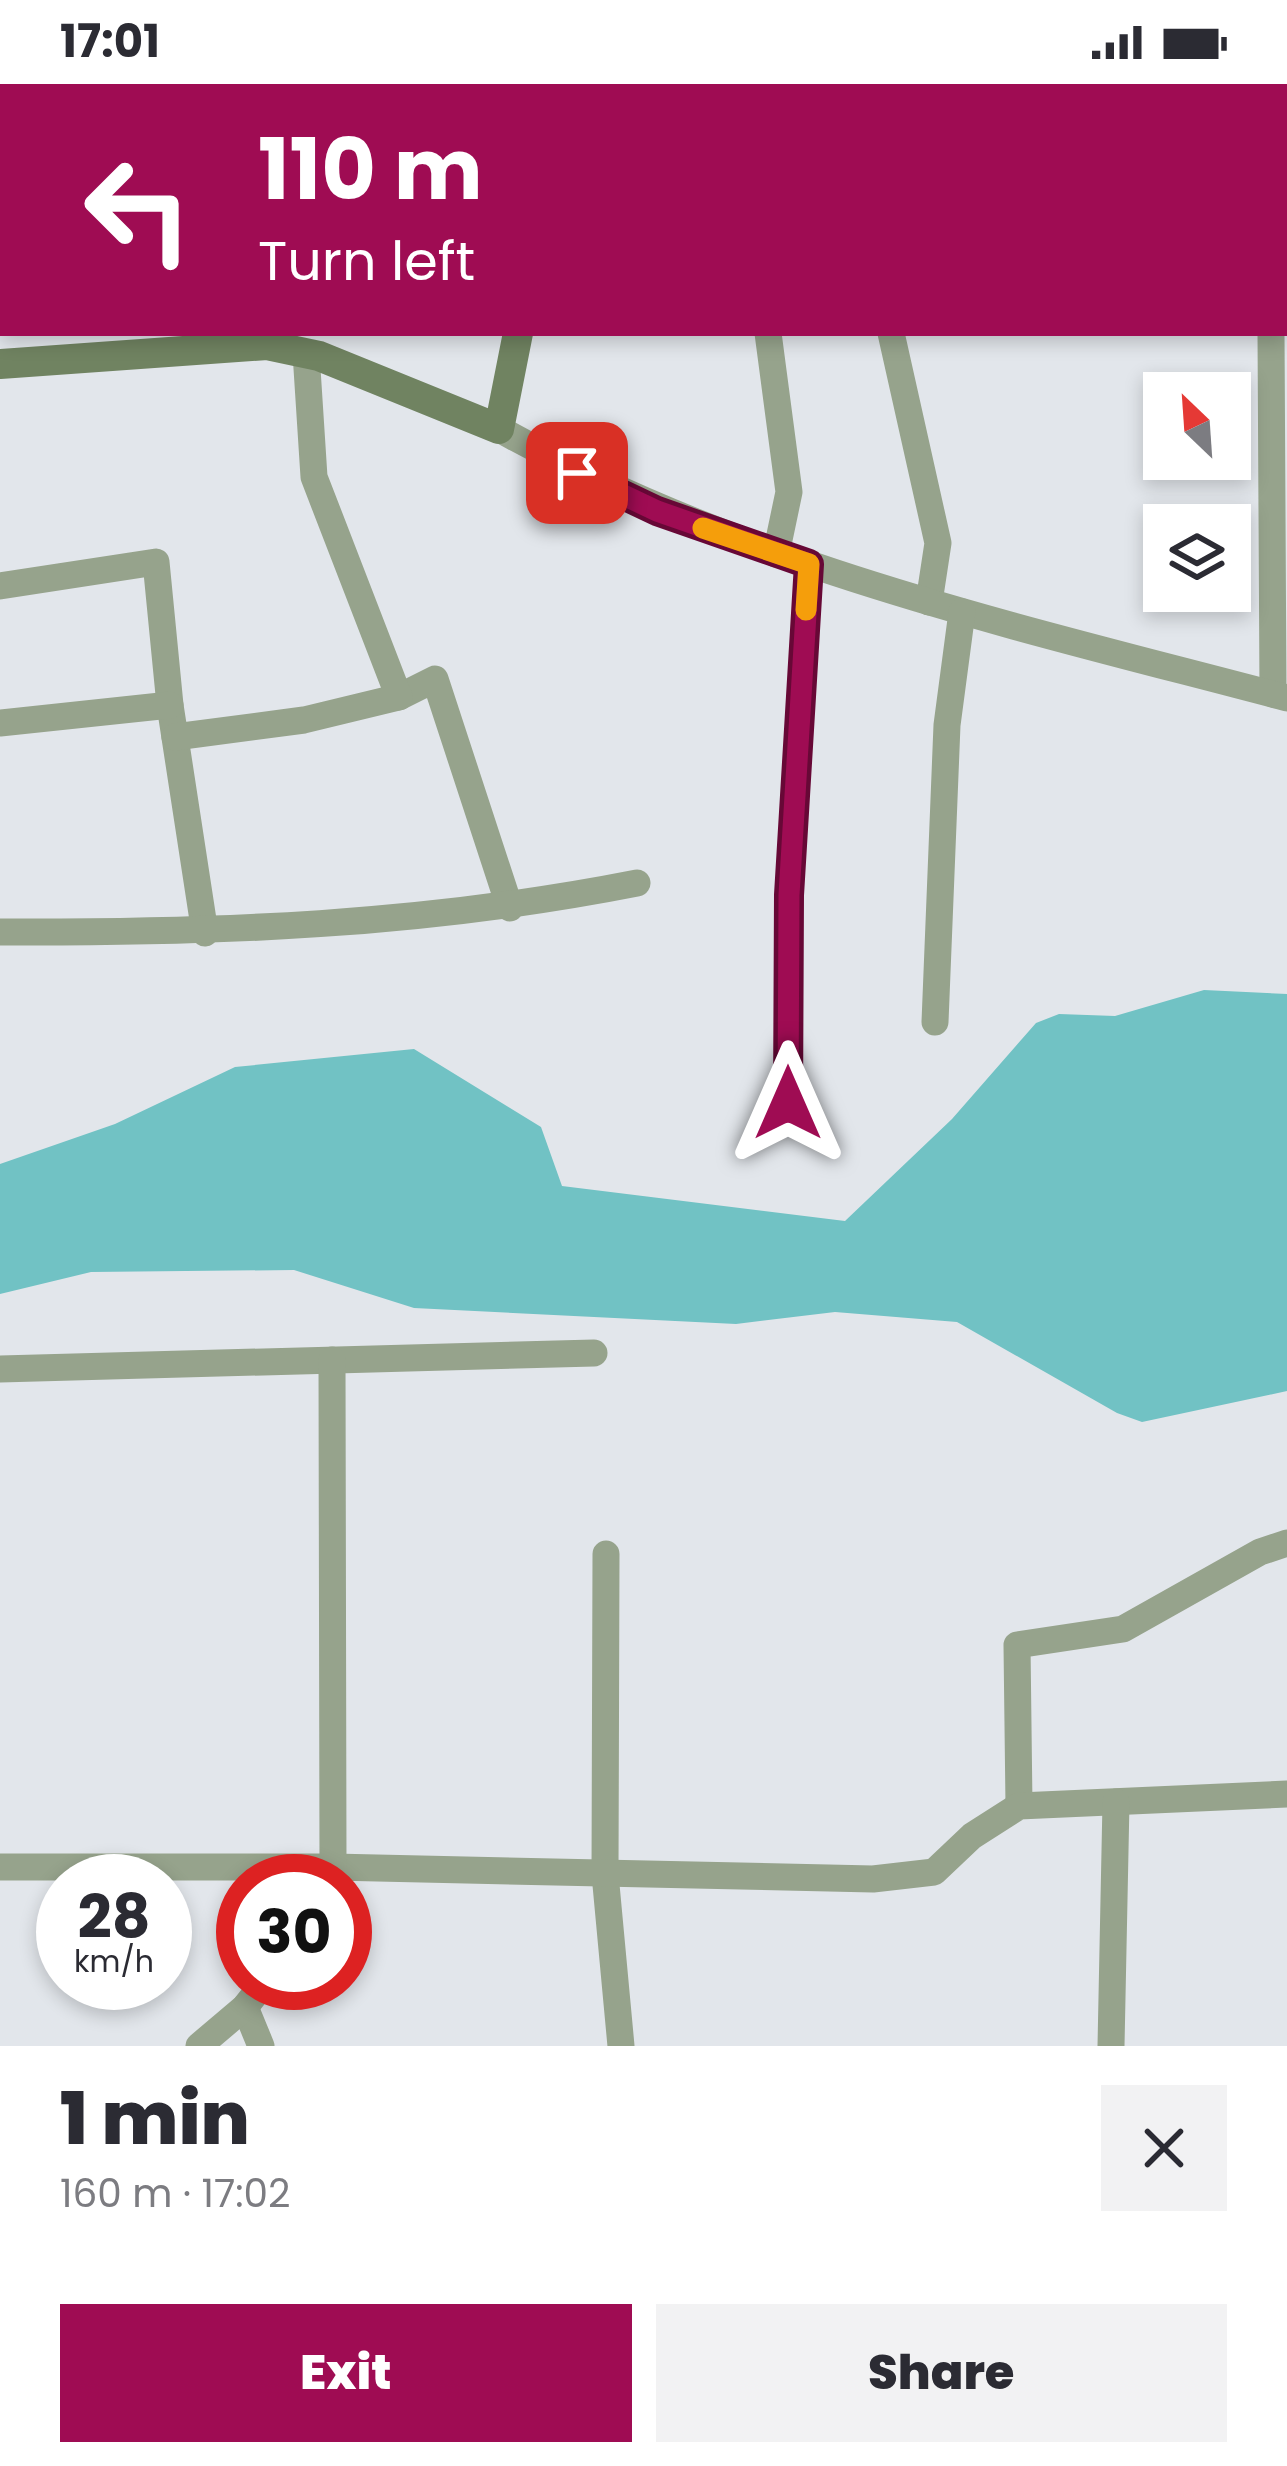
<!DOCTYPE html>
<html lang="en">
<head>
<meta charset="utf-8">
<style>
  body { margin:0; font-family:Poppins,sans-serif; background:#f2f2f3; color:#2b2b33; height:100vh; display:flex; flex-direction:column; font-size:45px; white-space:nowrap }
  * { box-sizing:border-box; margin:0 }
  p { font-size:39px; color:#7c7c81 }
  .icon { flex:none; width:66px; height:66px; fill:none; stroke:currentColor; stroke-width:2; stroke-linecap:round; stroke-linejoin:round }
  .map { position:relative; height:1962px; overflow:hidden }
  .drawer { display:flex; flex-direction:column; background:#fff; flex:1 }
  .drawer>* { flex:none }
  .banner { position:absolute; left:0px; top:0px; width:1287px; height:252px; box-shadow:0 6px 18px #0003; background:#9f0c53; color:#fff; overflow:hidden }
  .needle { width:78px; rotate:335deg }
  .tools { position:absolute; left:1143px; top:288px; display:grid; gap:24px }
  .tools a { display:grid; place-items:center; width:108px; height:108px; border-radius:0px; background:#fff; box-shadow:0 6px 18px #0003; font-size:60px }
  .speed { position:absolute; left:36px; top:1770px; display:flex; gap:24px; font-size:60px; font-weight:700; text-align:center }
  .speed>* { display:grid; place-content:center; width:156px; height:156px; border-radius:50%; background:#fff; box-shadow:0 6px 18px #0003; line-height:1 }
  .speed small { font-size:30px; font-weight:400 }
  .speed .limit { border:18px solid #d22; background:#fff; color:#111 }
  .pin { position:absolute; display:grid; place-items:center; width:102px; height:102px; color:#fff; margin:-51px; border-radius:24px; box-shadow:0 6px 18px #0006 }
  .me { position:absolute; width:132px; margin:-66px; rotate:0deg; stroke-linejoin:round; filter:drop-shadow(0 0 9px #0008) }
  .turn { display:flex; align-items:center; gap:42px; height:252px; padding:0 60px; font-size:54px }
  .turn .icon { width:156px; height:156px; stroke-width:2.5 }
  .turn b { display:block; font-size:84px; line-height:102px }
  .round { display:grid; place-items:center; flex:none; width:126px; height:126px; border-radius:0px; background:#f2f2f3 }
  .headline { display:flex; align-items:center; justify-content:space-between; height:204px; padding:0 60px }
  h1 { font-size:72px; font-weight:800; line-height:90px }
  .action { display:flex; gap:24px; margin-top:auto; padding:24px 60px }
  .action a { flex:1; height:138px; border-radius:0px; background:#9f0c53; color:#fff; font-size:48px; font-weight:800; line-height:138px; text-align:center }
  .action a+a { background:#f2f2f3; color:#2b2b33 }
  .status { display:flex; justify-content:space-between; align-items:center; height:84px; padding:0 60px; background:#fff; direction:ltr }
  .status svg { height:33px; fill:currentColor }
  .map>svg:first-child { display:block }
  .water { fill:#71c2c4 }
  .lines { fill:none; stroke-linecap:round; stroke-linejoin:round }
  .street { stroke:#96a38c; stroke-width:27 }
  .secondary { stroke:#708361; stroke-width:30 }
  .route-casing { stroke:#670836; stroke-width:30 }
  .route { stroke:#9f0c53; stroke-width:21 }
  .slow { stroke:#f59e0b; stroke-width:21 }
</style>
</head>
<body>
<div class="status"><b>17:01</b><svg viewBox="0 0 49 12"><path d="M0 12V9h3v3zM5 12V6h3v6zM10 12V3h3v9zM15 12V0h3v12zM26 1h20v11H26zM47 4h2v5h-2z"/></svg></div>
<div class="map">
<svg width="1287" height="1962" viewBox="0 0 1287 1962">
  <rect width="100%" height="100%" fill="#e2e6eb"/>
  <path class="water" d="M1204,906L1287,910V1307L1142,1338L1117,1329L957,1238L835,1228L736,1240L414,1224L294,1186L91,1188L0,1210V1080L115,1040L235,983L414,965L541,1043L562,1102L845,1137L952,1035L1036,939L1059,930L1115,932Z"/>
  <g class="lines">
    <g class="street">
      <path d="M62,0L63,3"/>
      <path d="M732,0L733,3"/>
      <path d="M836,0V3"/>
      <path d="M768,249L789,408L776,470"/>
      <path d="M891,249L938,459L929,518"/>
      <path d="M1271,249L1273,610"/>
      <path d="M499,345C747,483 1015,542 1287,614"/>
      <path d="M0,502L156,478L170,621L205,849"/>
      <path d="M399,613L435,595L510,824"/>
      <path d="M0,639L170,621"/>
      <path d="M175,653L304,636L399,613L314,393L306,269"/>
      <path d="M0,848C217,849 424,841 637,799"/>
      <path d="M935,938L947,641L962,528"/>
      <path d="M788,1019L789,811L809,480"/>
      <path d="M0,1285L594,1269"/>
      <path d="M606,1470L605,1790L621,1962"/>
      <path d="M1019,1722L1017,1561L1123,1545L1260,1468L1287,1459"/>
      <path d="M0,1783H333L873,1795L934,1788L972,1752L1019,1722L1287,1710"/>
      <path d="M327,1797L333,1783L332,1276"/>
      <path d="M245,1923L261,1962"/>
      <path d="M199,1962L245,1923L264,1899"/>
      <path d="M1111,1962L1116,1718"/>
    </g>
    <g class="secondary">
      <path d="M539,0L540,3"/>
      <path d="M0,280L267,261L319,272L499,345L518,249"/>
    </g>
  </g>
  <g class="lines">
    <defs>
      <path id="route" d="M577,389L657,427L809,480L789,811L788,1019"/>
    </defs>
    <use href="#route" class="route-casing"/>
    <use href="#route" class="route"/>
    <path class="slow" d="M703,444L809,480L806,526"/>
  </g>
</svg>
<div class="tools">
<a><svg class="needle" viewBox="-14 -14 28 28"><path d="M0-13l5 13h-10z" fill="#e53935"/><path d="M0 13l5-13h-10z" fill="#7c7c81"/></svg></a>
<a><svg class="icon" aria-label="layers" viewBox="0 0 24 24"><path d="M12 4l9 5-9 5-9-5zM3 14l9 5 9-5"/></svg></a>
</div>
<div class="speed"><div>28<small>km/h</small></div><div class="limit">30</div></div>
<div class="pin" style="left:577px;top:389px;background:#d93025"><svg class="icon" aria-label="arrive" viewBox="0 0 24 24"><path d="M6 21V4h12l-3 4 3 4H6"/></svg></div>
<svg class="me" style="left:788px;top:1019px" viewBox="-20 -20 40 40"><path d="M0-17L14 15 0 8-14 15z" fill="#9f0c53" stroke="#fff" stroke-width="4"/></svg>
<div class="banner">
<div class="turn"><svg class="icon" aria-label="left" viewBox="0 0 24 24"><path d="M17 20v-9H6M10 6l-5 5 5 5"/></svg><div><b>110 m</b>Turn left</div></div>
</div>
</div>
<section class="drawer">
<div class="headline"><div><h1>1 min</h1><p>160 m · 17:02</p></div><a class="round"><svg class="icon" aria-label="close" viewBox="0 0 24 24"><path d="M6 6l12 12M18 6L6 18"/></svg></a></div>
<div class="action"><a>Exit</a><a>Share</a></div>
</section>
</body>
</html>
